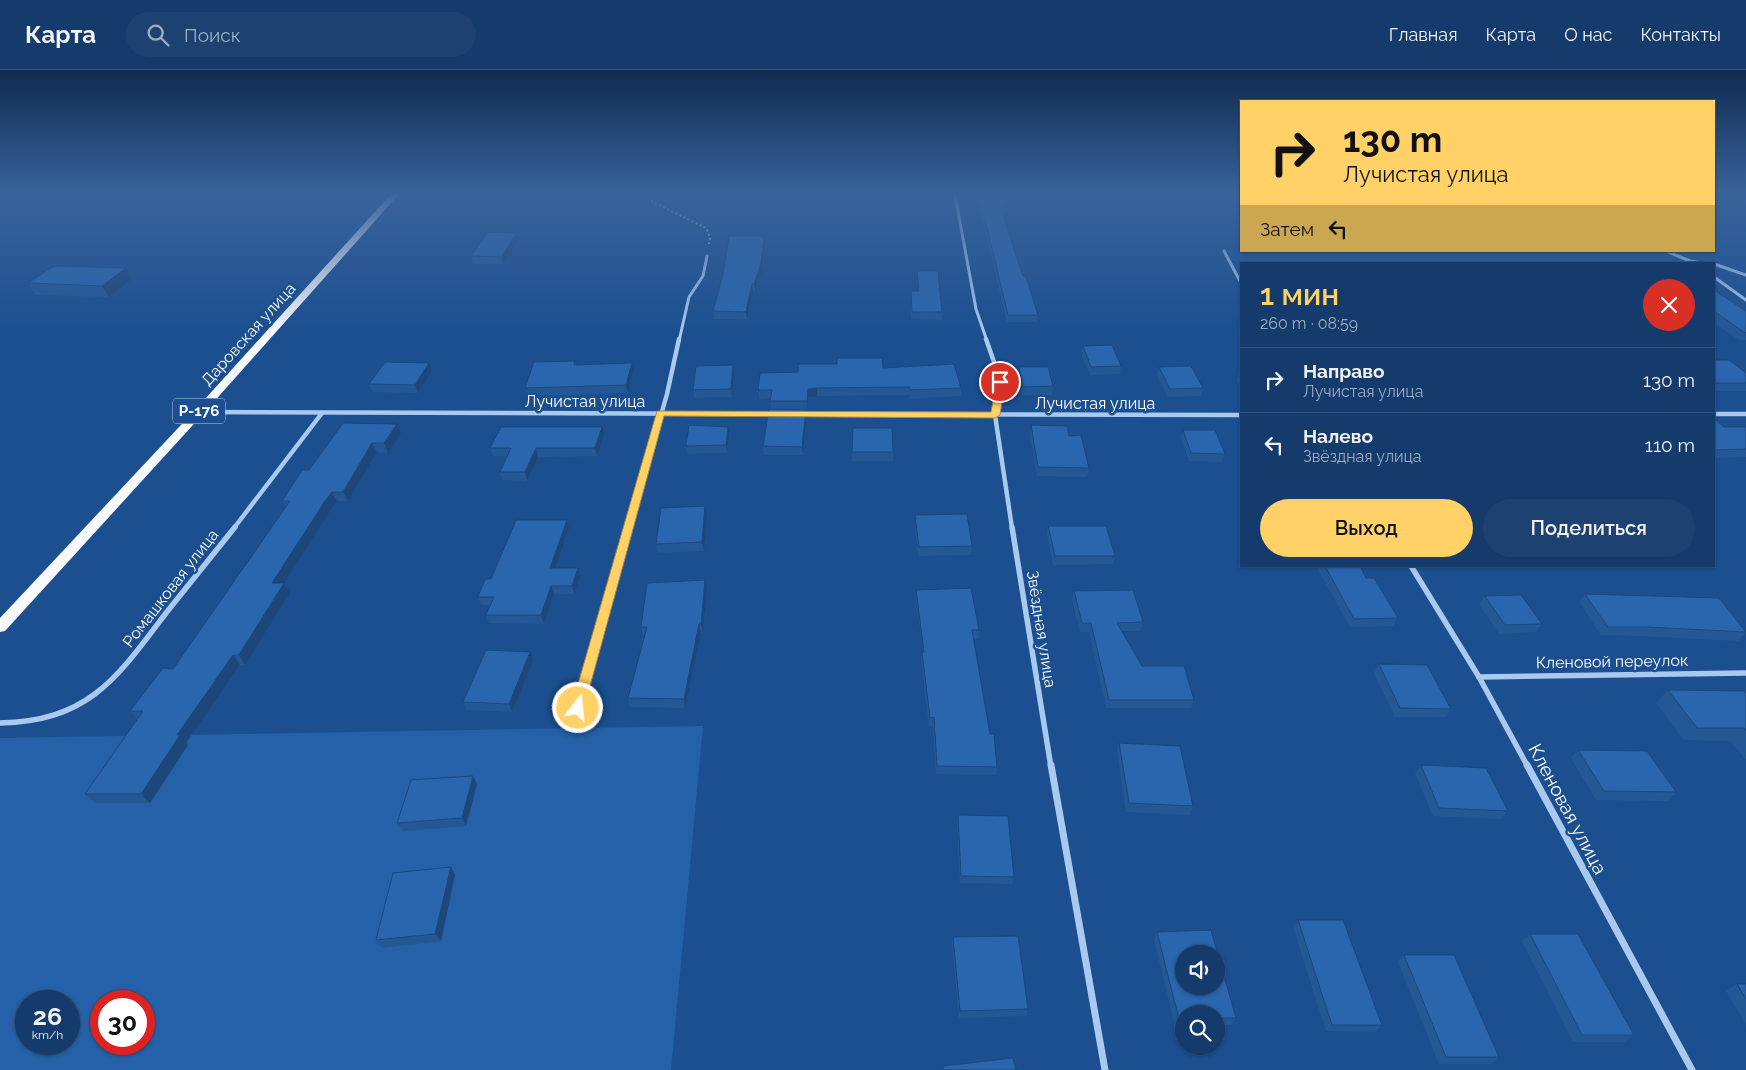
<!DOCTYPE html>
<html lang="ru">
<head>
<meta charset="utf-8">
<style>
  body { margin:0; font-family:Raleway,sans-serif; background:#1d4271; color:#f1f3f6; height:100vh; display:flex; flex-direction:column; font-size:19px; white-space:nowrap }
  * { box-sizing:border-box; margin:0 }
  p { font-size:16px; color:#9dadc1 }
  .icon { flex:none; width:28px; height:28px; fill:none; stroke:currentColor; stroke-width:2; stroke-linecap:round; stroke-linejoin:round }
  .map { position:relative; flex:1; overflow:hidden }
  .details { position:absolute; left:1240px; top:192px; width:475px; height:305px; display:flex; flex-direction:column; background:#143b6b; border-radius:0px; box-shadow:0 1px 4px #0004,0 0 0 1px #33557e }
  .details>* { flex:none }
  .guide { position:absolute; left:1240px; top:30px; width:475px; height:152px; border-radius:0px; box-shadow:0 1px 4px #0004,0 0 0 1px #33557e; background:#ffd166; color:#111; overflow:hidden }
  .buttons { position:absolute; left:1175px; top:875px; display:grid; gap:10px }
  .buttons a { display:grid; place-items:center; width:50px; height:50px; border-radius:50%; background:#143b6b; box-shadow:0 1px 4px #0004,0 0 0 1px #33557e; font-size:25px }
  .speed { position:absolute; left:15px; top:920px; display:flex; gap:10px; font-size:25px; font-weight:700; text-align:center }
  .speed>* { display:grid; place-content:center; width:65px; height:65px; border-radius:50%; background:#143b6b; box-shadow:0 1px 4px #0004,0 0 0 1px #33557e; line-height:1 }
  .speed small { font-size:12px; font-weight:400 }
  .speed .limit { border:8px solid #d22; background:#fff; color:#111 }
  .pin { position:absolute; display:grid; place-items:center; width:42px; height:42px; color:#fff; margin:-21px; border:2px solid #fff; border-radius:50%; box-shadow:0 1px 5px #0007 }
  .me { position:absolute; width:55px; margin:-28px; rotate:16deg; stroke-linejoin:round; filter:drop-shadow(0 0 4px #0008) }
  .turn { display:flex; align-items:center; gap:18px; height:105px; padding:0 20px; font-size:22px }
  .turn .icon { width:65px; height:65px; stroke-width:2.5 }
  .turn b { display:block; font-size:35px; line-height:42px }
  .then { display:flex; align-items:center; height:48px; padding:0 20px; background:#0003; gap:10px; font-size:19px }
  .round { display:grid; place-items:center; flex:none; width:52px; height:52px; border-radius:26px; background:#1d4271 }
  .summary { display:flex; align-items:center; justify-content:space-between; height:85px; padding:0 20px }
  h1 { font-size:30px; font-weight:600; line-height:38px; color:#ffd166 }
  .primary-button { display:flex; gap:10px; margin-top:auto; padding:10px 20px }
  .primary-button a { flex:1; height:58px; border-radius:30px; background:#ffd166; color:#111; font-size:20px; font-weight:600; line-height:58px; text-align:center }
  .primary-button a+a { background:#1d4271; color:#f1f3f6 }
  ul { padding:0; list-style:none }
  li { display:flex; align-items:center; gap:15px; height:65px; padding:0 20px; border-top:1px solid #33557e }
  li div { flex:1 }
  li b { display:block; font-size:19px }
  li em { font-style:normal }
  header { display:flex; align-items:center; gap:30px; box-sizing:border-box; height:70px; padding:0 25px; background:#143b6b; border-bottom:1px solid #33557e }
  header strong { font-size:24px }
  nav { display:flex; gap:28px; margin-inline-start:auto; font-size:18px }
  .search { width:350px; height:45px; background:#1d4271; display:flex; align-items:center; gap:12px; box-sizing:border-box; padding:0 18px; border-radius:28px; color:#9dadc1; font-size:19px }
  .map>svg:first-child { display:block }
  .green { fill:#2461a8; fill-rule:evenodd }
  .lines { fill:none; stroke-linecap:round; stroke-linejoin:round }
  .path { stroke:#a9c9ee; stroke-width:2; stroke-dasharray:2 2.5; stroke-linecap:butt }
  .minor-far3 { stroke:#a9c9ee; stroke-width:3 }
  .minor-far2 { stroke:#a9c9ee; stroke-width:4.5 }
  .minor-far1 { stroke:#a9c9ee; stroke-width:5.5 }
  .minor { stroke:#a9c9ee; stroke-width:7 }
  .trunk { fill:#f8faff; fill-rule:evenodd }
  .wall { fill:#245895 }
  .shaded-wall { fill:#1d4779 }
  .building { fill:#2a66ad; stroke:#1d4779; fill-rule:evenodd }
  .route { fill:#ffd166; stroke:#a68842 }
  .labels { text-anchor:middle; stroke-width:5; stroke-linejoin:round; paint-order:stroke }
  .shield { fill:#1b4f8f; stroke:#bbcadd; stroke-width:1 }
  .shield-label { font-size:15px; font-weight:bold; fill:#fff }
  .street-label { font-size:16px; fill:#fff; stroke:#1b4f8f }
  .near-street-label { font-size:19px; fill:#fff; stroke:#1b4f8f }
</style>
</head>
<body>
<header>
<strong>Карта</strong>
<div class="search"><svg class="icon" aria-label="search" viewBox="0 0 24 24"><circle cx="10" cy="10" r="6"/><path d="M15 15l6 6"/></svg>Поиск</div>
<nav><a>Главная</a><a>Карта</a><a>О нас</a><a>Контакты</a></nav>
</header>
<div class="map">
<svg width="1746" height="1000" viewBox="0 0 1746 1000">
  <rect width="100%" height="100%" fill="#1b4f8f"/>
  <path class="green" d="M703,656L671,1000H0V668ZM26,931H69V974H26ZM101,931H144V974H101Z"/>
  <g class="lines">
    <path class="path" d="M635,123L706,158L710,167L709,174"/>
    <g class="minor-far3">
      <path d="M955,125L976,239L987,271"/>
      <path d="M1224,181L1241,213"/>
      <path d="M1666,181L1690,191L1709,194"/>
      <path d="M1714,194L1746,205"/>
      <path d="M1714,207L1746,230"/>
      <path d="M679,271L689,227L703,206L707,186"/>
    </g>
    <g class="minor-far2">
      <path d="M986,269L1001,312L995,345L1012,458"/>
      <path d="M199,342L773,344"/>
      <path d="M802,344L1241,345"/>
      <path d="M1714,344H1746"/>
      <path d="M234,458L322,343"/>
      <path d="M629,458L667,324L679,269"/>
    </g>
    <g class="minor-far1">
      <path d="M1012,457L1051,697"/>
      <path d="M1411,496L1479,607L1528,697"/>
      <path d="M1479,607L1746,603"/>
      <path d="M577,638L629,457"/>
      <path d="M0,653C89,651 117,608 166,543C189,514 212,486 235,457"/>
    </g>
    <g class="minor">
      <path d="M1051,695L1105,1000"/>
      <path d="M1527,695L1692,1000"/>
    </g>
    <path class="trunk" d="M392,123H400L203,344L5,561L0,562V548L195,340Z"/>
  </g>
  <g class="wall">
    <path d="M979,123L1004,149L1023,206L1038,245L1037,252H1007L981,143H978Z"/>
    <path d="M519,170L503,194H473L471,186Z"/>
    <path d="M765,173L762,200L755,221H753L747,249H714L713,241Z"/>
    <path d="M917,201L942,242V250L911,249V221H918L917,208Z"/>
    <path d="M132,209L109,227L36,225L28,213Z"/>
    <path d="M1714,220L1746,241V270H1739L1714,253Z"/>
    <path d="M1083,276L1121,296L1120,304L1090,305L1081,284Z"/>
    <path d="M1714,290L1746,303V321H1714Z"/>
    <path d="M575,291L576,295L633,301L628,323L527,326L525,318Z"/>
    <path d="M733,295L734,303L732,327L694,328L693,320Z"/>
    <path d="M1019,297L1053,316L1052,325H1022L1018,305Z"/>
    <path d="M1159,297L1203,318L1201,326L1168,327L1157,305Z"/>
    <path d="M883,298L961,318V326L909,329V325L817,326L808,327L807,340H806V348L803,385H764L763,376L771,339L770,328L759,329L758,320L798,302Z"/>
    <path d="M432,301L418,323L373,322L369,314Z"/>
    <path d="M1239,302H1241V320L1237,310Z"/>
    <path d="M1714,348L1724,357H1746V387L1714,388Z"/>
    <path d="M397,354L401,363L388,383L377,382L348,431H337L330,441L284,513L290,523L245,595H240L186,673L188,675L150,733H95L85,724L138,649L130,641L173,599L286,438L282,431L309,400Z"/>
    <path d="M1031,355L1069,366L1089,398L1087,407L1037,406L1030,364Z"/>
    <path d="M1183,360L1225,384L1222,392L1189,391L1181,368Z"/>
    <path d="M604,365L597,386L538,387L527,411L503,410L500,402L507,386H493L490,378Z"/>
    <path d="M729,365L727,383L687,384L686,376Z"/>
    <rect x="852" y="382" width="41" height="9"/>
    <path d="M705,436L707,445L704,481L657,483L656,474Z"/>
    <path d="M915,445L972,476L971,485L918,486L915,453Z"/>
    <path d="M567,450L569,458L556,498L580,506L574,524H554L544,554L489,553L486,545L490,535H481L478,527L491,509Z"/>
    <path d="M1048,456L1115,486L1113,494L1053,495L1047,464Z"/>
    <path d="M1306,496H1360L1366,508L1398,548L1393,556L1350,557L1317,498H1306Z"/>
    <path d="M707,519L703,563H701L685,638L630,637L628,628L644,566H643L641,557Z"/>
    <path d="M916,520L979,560L978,569H973L990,664L997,697L996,705L936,704L933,656H929L921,590L922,582H923L916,529Z"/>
    <path d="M1074,521L1143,552L1140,561H1122L1142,596L1194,630L1191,638H1106L1089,562H1080L1072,530Z"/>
    <path d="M1585,524L1746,562L1738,571L1640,566L1601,565L1579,532Z"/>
    <path d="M1485,526L1542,554L1536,562L1499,564L1479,534Z"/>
    <path d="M533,591L512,642L467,640L463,632Z"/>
    <path d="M1379,594L1451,639L1445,647H1395L1374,603Z"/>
    <path d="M1668,620L1746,623V690L1731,671L1684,670L1656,633Z"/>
    <path d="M1119,673L1193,736L1190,745L1126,742L1117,681Z"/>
    <path d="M1578,680L1676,722L1667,731L1596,730L1571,688Z"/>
    <path d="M1421,695L1508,741L1501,749L1433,746L1415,703Z"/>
    <path d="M477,714L466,756L403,761L397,753Z"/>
    <path d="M958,745L1014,807L1012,814L960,813L957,753Z"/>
    <path d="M451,797L455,805L441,871L382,878L376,870Z"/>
    <path d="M1298,850L1382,955L1375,962L1326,961L1293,857Z"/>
    <path d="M1157,862L1236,948L1231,955H1216V944H1184V956H1175L1154,869Z"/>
    <path d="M1530,864L1634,965L1624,972H1573L1522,871Z"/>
    <path d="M953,867L1028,939L1026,946L959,948L952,874Z"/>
    <path d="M1404,885L1499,987L1491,994H1439L1398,892Z"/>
    <path d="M1737,914H1746V955L1726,921Z"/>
  </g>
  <g class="shaded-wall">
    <path d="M517,163L519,170L503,194L501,187Z"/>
    <path d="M764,166L765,173L762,200L755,221L754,214Z"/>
    <path d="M126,198L132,209L109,227L102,216Z"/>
    <path d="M752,214L753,221L747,249L746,242Z"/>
    <path d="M429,293L432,301L418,323L415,315Z"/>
    <path d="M632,293L633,301L628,323L626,315Z"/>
    <path d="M733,295L734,303L732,327L731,319Z"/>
    <path d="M817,318V326L808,327L807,340V331L808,319Z"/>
    <path d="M806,340V348L803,385L802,377Z"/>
    <path d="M397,354L401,363L388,383L384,373Z"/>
    <path d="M602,357L604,365L597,386L595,378Z"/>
    <path d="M728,357L729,365L727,383L726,375Z"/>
    <path d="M372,373L377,382L348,431L343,422Z"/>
    <path d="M536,378L538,387L527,411L525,402Z"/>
    <path d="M332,422L337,431L330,441L278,523L272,513L325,431Z"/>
    <path d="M705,436L707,445L704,481L702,472Z"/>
    <path d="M567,450L569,458L553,506L550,498Z"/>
    <path d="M578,498L580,506L574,524L572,516Z"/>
    <path d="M705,510L707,519L703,563L701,554Z"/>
    <path d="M284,513L290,523L245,595L239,585Z"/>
    <path d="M551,516L554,524L544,554L541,545Z"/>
    <path d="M699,554L701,563L685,638L684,629Z"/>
    <path d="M530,582L533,591L512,642L509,634Z"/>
    <path d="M233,585L240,595L186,673L188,675L150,733L141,724L177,665Z"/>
    <path d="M473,706L477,714L466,756L462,748Z"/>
    <path d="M451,797L455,805L441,871L435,864Z"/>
  </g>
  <g class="building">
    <path d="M979,123H1005L1004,149L1023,206H1026L1038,245H1008L982,137L979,136Z"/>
    <path d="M488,162L517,163L501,187L471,186Z"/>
    <path d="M729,166H764L761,193L754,214H752L746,242L713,241L723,204Z"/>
    <path d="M54,196L126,198L102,216L28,213Z"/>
    <path d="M917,201H938L942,242H912L911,221H919Z"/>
    <path d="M1714,220L1746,241V262L1745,263L1714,241Z"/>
    <path d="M1112,275L1121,296L1091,297L1083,276Z"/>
    <path d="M837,288H882L883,298L954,294L961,318L910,320L909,317L817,318L808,319L807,331H770L772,320H758L760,303L798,302V294H837Z"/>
    <path d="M1714,290H1729L1746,303V313H1714Z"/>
    <path d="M575,291L574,295L632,293L626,315L525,318L534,292Z"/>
    <path d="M385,292L429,293L415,315L369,314Z"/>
    <path d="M733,295L731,319L693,320L696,296Z"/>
    <path d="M1191,296L1203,318L1170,319L1159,297Z"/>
    <path d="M1019,297H1048L1053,316L1023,317Z"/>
    <path d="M769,339L806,340L802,377L763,376Z"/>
    <path d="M1714,348L1724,357H1746V379L1714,380Z"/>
    <path d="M343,353L397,354L384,373H372L343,422H332L325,431L272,513H284L239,585H233L177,665H180L141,724H85L143,641H130L163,598L173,599L290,431H282L302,400H309Z"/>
    <path d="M689,355L728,357L726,375L686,376Z"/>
    <path d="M1031,355L1067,356L1069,366L1081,365L1089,398L1038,397Z"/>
    <path d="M501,357H602L595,378H536L525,402H500L511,378H490Z"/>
    <path d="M853,358H892L893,382H852Z"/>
    <path d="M1183,360H1215L1225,384L1191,383Z"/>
    <path d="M705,436L702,472L656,474L661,438Z"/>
    <path d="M967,444L972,476L919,477L915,445Z"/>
    <path d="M516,450H567L550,498H578L572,516H551L541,545H486L494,527H478L485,509H491Z"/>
    <path d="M1048,456H1106L1115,486H1055Z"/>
    <path d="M1325,496H1360L1366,508H1374L1398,548L1354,549Z"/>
    <path d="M705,510L701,554H699L684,629L628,628L647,557H641L647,513Z"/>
    <path d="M971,518L979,560H972L990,664H994L997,697L937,696L934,647L930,648L922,582H924L916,520Z"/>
    <path d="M1133,520L1143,552L1117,553L1142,596H1184L1194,630H1109L1091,553H1082L1074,521Z"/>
    <path d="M1585,524L1719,528L1746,562L1647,557H1608Z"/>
    <path d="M1521,525L1542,554L1505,555L1485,526Z"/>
    <path d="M486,580L530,582L509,634L463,632Z"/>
    <path d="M1379,594L1427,595L1451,639L1400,638Z"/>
    <path d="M1668,620L1744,621L1746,623V661L1744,658H1697Z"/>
    <path d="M1119,673L1180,676L1193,736L1129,733Z"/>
    <path d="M1578,680L1647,681L1676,722L1604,721Z"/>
    <path d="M1421,695L1486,698L1508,741L1439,738Z"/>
    <path d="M473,706L462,748L397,753L411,710Z"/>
    <path d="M958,745L1008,746L1014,807L961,806Z"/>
    <path d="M451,797L435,864L376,870L393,803Z"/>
    <path d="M1298,850H1343L1382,955H1332Z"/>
    <path d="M1211,860L1236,948H1216V944H1184V949H1179L1157,862ZM1184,884H1216V916H1184Z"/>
    <path d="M1530,864H1578L1634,965H1582Z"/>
    <path d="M1018,866L1028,939L960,941L953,867Z"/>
    <path d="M1404,885H1454L1499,987H1446Z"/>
    <path d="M1737,914H1746V929Z"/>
    <path d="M1013,988L1016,1000H943V996Z"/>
  </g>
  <linearGradient id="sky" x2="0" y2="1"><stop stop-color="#0f2b4f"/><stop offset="0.47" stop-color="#39639b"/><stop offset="1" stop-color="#39639b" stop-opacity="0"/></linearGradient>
  <rect width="1746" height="263" fill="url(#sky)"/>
  <path class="route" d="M997,310H1000L1005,312L1000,345L995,348L664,346L584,638L582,642L578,643L573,642L571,638L657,341L991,342Z"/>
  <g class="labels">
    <rect class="shield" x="173" y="328.5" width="52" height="25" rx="4"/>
    <g class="shield-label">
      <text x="199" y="346">Р-176</text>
    </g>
    <g class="street-label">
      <text transform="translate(248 264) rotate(-48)" y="6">Даровская улица</text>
      <text x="585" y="337">Лучистая улица</text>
      <text x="1095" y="339">Лучистая улица</text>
      <text transform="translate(170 518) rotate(-52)" y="6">Ромашковая улица</text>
      <text transform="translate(1042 559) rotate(81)" y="6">Звёздная улица</text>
      <text transform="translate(1612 591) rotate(-1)" y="6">Кленовой переулок</text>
    </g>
    <g class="near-street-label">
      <text transform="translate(1568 739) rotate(62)" y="7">Кленовая улица</text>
    </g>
  </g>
</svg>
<div class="buttons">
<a><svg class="icon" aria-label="sound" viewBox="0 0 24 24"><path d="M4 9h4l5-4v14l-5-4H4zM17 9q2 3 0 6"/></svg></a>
<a><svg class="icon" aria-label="search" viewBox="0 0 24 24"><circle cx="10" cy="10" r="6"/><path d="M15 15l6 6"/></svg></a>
</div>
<div class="speed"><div>26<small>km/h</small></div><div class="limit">30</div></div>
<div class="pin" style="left:1000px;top:312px;background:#d93025"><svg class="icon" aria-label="arrive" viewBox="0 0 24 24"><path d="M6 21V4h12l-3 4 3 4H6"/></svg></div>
<svg class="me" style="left:578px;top:638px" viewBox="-20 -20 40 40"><circle r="17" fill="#ffd166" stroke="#fff" stroke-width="3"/><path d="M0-11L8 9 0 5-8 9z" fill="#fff"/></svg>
<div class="guide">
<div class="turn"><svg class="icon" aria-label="right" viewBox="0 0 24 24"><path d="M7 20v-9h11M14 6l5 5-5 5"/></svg><div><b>130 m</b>Лучистая улица</div></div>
<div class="then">Затем<svg class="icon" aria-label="left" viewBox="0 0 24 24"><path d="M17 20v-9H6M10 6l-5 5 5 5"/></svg></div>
</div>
<section class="details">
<div class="summary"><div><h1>1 мин</h1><p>260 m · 08:59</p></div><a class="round" style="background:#d93025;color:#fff"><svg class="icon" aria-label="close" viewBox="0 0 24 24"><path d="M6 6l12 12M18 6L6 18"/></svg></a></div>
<ul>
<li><svg class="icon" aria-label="right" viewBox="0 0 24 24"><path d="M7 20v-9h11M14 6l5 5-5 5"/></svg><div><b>Направо</b><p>Лучистая улица</p></div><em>130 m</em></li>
<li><svg class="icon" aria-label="left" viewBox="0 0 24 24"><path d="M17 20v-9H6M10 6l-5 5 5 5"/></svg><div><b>Налево</b><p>Звёздная улица</p></div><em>110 m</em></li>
</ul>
<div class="primary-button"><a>Выход</a><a>Поделиться</a></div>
</section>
</div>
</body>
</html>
